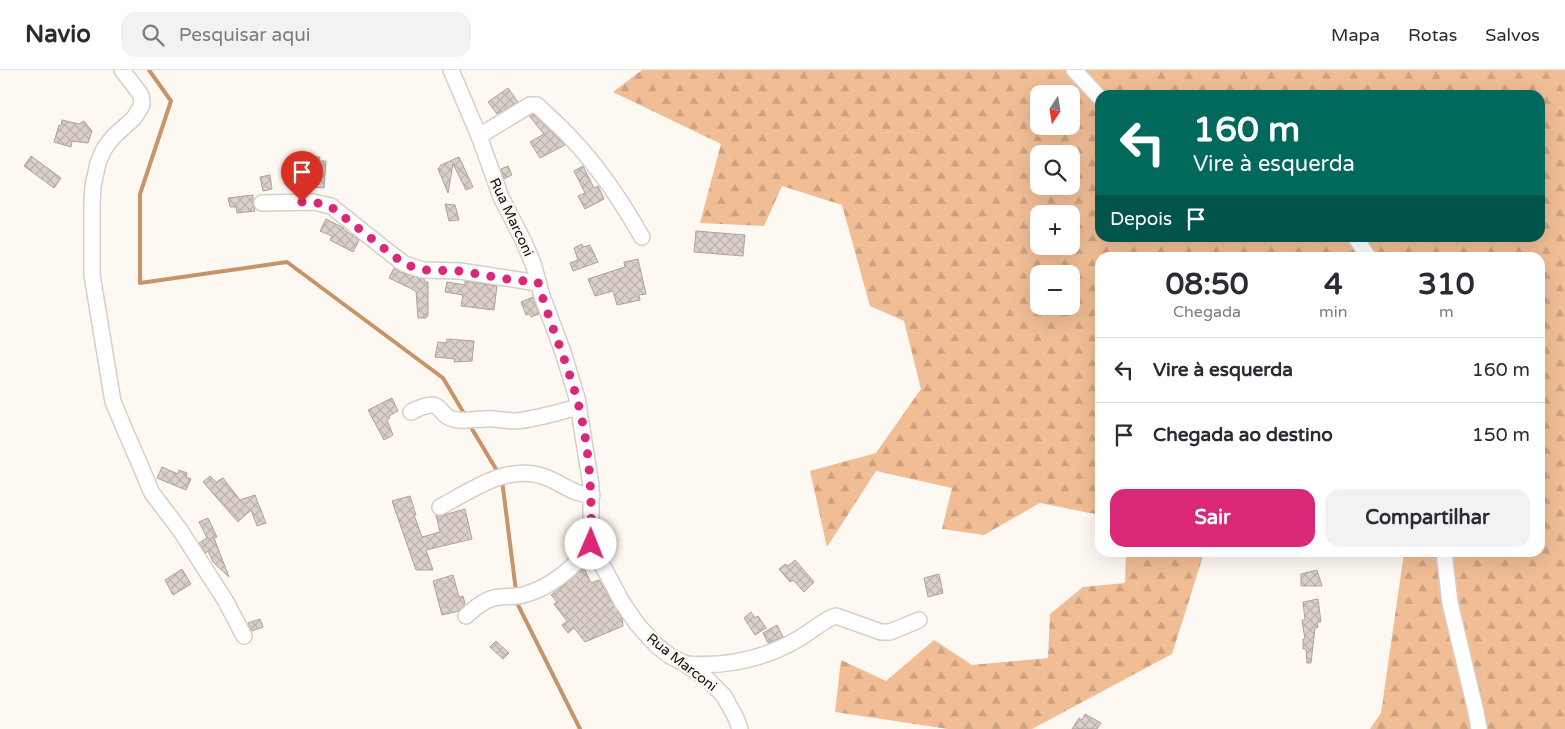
<!DOCTYPE html>
<html lang="pt">
<head>
<meta charset="utf-8">
<style>
  body { margin:0; font-family:"Varela Round",sans-serif; background:#f2f2f3; color:#2b2b33; height:100vh; display:flex; flex-direction:column; font-size:19px; white-space:nowrap }
  * { box-sizing:border-box; margin:0 }
  p { font-size:16px; color:#7c7c81 }
  .icon { flex:none; width:28px; height:28px; fill:none; stroke:currentColor; stroke-width:2; stroke-linecap:round; stroke-linejoin:round }
  .map { position:relative; flex:1; overflow:hidden }
  .side { position:absolute; left:1095px; top:182px; width:450px; height:305px; display:flex; flex-direction:column; background:#fff; border-radius:15px; box-shadow:0 5px 20px #0002 }
  .side>* { flex:none }
  .hud { position:absolute; left:1095px; top:20px; width:450px; height:152px; border-radius:15px; box-shadow:0 5px 20px #0002; background:#00695c; color:#fff; overflow:hidden }
  .needle { width:32px; rotate:192deg }
  .tools { position:absolute; left:1030px; top:15px; display:grid; gap:10px }
  .tools a { display:grid; place-items:center; width:50px; height:50px; border-radius:10px; background:#fff; box-shadow:0 5px 20px #0002; font-size:25px }
  .pin { position:absolute; display:grid; place-items:center; width:42px; height:42px; color:#fff; margin:-51px -21px; border-radius:50% 50% 50% 0; rotate:-45deg; box-shadow:0 0 5px #0007 }
  .pin .icon { rotate:45deg }
  .me { position:absolute; width:55px; margin:-28px; rotate:1deg; stroke-linejoin:round; filter:drop-shadow(0 0 4px #0008) }
  .turn { display:flex; align-items:center; gap:18px; height:105px; padding:0 15px; font-size:22px }
  .turn .icon { width:65px; height:65px; stroke-width:2.5 }
  .turn b { display:block; font-size:35px; line-height:42px }
  .then { display:flex; align-items:center; height:48px; padding:0 15px; background:#0003; gap:10px; font-size:19px }
  .eta { display:flex; justify-content:space-evenly; align-items:center; height:85px; text-align:center }
  .eta b { font-size:30px; font-weight:700; line-height:35px }
  .button { display:flex; gap:10px; margin-top:auto; padding:10px 15px }
  .button a { flex:1; height:58px; border-radius:15px; background:#db2777; color:#fff; font-size:20px; font-weight:700; line-height:58px; text-align:center }
  .button a+a { background:#f2f2f3; color:#2b2b33 }
  ul { padding:0; list-style:none }
  li { display:flex; align-items:center; gap:15px; height:65px; padding:0 15px; border-top:1px solid #e1e1e2 }
  li div { flex:1 }
  li b { display:block; font-size:19px }
  li em { font-style:normal }
  header { display:flex; align-items:center; gap:30px; box-sizing:border-box; height:70px; padding:0 25px; background:#fff; border-bottom:1px solid #e1e1e2 }
  header strong { font-size:24px }
  nav { display:flex; gap:28px; margin-inline-start:auto; font-size:18px }
  .search { width:350px; height:45px; background:#f2f2f3; display:flex; align-items:center; gap:12px; box-sizing:border-box; padding:0 18px; border-radius:15px; color:#7c7c81; font-size:19px }
  .map>svg:first-child { display:block }
  .forest { fill:url(#forest-firs); fill-rule:evenodd }
  .lines { fill:none; stroke-linecap:round; stroke-linejoin:round }
  .stream { stroke:#c99368; stroke-width:4 }
  .building { fill:url(#building-cross-hatch); stroke:#ada39c }
  .minor-casing { stroke:#d8cec6; stroke-width:18 }
  .minor { stroke:#fff; stroke-width:15 }
  .route { stroke:#db2777; stroke-width:9; stroke-dasharray:0 16.2 }
  .labels { text-anchor:middle; stroke-width:5; stroke-linejoin:round; paint-order:stroke }
  .street-label { font-size:14px; fill:#13100d; stroke:#fef8f3 }
</style>
</head>
<body>
<header>
<strong>Navio</strong>
<div class="search"><svg class="icon" aria-label="search" viewBox="0 0 24 24"><circle cx="10" cy="10" r="6"/><path d="M15 15l6 6"/></svg>Pesquisar aqui</div>
<nav><a>Mapa</a><a>Rotas</a><a>Salvos</a></nav>
</header>
<div class="map">
<svg width="1565" height="659" viewBox="0 0 1565 659">
  <defs>
    <pattern id="forest-firs" width="22" height="20" patternUnits="userSpaceOnUse" patternTransform="scale(1.25)"><rect width="22" height="20" fill="#f0bd95"/><path d="M5 1l3.5 6h-7zM16 11l3.5 6h-7z" fill="#cda17f"/></pattern>
    <pattern id="building-cross-hatch" width="8" height="8" patternUnits="userSpaceOnUse" patternTransform="scale(1.25)"><rect width="8" height="8" fill="#dbd0c9"/><path d="M0 0l8 8M0 8l8-8" fill="none" stroke="#bbb2ab"/></pattern>
  </defs>
  <rect width="100%" height="100%" fill="#fef8f3"/>
  <g class="forest">
    <path d="M642,0H1565V659H1370L1381,643L1404,483L1540,482V188H1100V445L1040,433L984,465L942,459L952,418L876,401L827,477L810,401L876,383L921,319L904,251L870,236L842,135L782,116L764,156L700,153L721,74L613,22ZM1039,24H1071V56H1039ZM1100,25H1540V168H1100ZM1039,84H1071V116H1039ZM1039,144H1071V176H1039ZM1039,204H1071V236H1039Z"/>
    <path d="M1126,483H1204L1172,584L1032,659H948L835,642L841,590L886,611L934,570L972,595L1048,588L1050,544L1083,517L1125,513Z"/>
  </g>
  <g class="lines">
    <g class="stream">
      <path d="M149,0L171,31L140,124V213L287,192L443,308L465,345"/>
      <path d="M469,354L499,404"/>
      <path d="M502,410L516,521"/>
      <path d="M517,528V533L580,659"/>
    </g>
  </g>
  <g class="building">
    <path d="M508,18L518,32L497,44L488,32Z"/>
    <path d="M533,44L556,66L565,75L540,88L530,72L544,64L529,46Z"/>
    <path d="M62,50L79,54L84,51L92,61L88,73L72,71L71,77L54,72L59,55L61,56Z"/>
    <path d="M31,86L61,108L54,118L24,96Z"/>
    <path d="M300,86L320,87L319,91H326L324,118L309,117V106L299,105Z"/>
    <path d="M459,87L473,117L466,120L453,94L448,123L438,99L441,95Z"/>
    <path d="M508,96L512,105L504,109L501,99Z"/>
    <path d="M583,96L594,118L598,116L604,129L585,139L578,126L585,123L574,101Z"/>
    <path d="M270,105L272,119L263,121L260,107Z"/>
    <path d="M253,125V134L255,141L237,143L236,137H230L228,128Z"/>
    <path d="M445,134L455,135L459,150L449,151Z"/>
    <path d="M326,149L344,158L343,159L359,170L353,182L330,170L332,166L320,161Z"/>
    <path d="M696,161L745,165L743,186L694,182Z"/>
    <path d="M582,174L583,177L590,175L598,192L573,201L570,193L578,190L574,178Z"/>
    <path d="M638,189L646,224L639,225L640,230L617,235L613,221L595,226L588,209L625,197L624,192Z"/>
    <path d="M394,198L400,202L424,209L425,212H428V245L426,248H418L416,221L389,208Z"/>
    <path d="M465,211L497,216L494,240L461,236L463,225L445,222L447,212L465,215Z"/>
    <path d="M533,227L539,244L531,247L530,244L526,245L521,232Z"/>
    <path d="M447,269L474,271L472,291L454,292L455,289L435,287L438,272L446,273Z"/>
    <path d="M392,328L398,341L389,346L390,348L387,350L393,365L384,370L368,340Z"/>
    <path d="M162,397L178,404L179,400L187,403L186,407L191,409L186,420L157,408Z"/>
    <path d="M210,406L216,412L223,408L240,430L255,425L266,453L257,456L251,440L238,452L203,412Z"/>
    <path d="M410,426L416,445H414L422,467L440,462L436,445L440,446L465,439L472,469L426,480L433,500H416L392,431Z"/>
    <path d="M208,448L217,467L214,468L229,507L213,492L208,481L206,483L199,473L207,468L199,452Z"/>
    <path d="M795,490L814,512L804,522L793,510L790,512L779,499L785,494L788,496Z"/>
    <path d="M584,498L591,513L599,510L622,548L623,556L585,572L574,558L568,563L562,555L567,551L554,534L557,532L551,525Z"/>
    <path d="M182,499L191,514L173,525L165,510Z"/>
    <path d="M1317,500L1322,516H1301V504Z"/>
    <path d="M939,504L943,523L928,527L924,508Z"/>
    <path d="M453,505L459,527L463,526L465,534L459,541L442,545L433,511Z"/>
    <path d="M1318,529L1321,552H1317L1318,557L1315,558L1311,593H1307L1306,579H1303V569H1305L1302,550H1305L1303,532Z"/>
    <path d="M751,542L755,548L758,546L766,558L755,565L744,548Z"/>
    <path d="M260,549L263,557L252,561L248,553Z"/>
    <path d="M777,555L783,567L768,573L763,563Z"/>
    <path d="M496,571L509,583L503,589L490,577Z"/>
    <path d="M1085,644L1101,653L1097,659H1072L1079,648L1082,650Z"/>
  </g>
  <g class="lines">
    <defs>
      <g id="minor">
        <path d="M122,0L141,25L142,35L134,48L113,67L104,79L98,93L93,116L92,133V205L113,332L152,423L180,460L225,530L244,566"/>
        <path d="M451,0L479,66L501,127L523,170L533,193L542,226L563,282L577,328L591,415V474L622,532L637,554L656,575L670,586L684,593L707,609L724,626L736,648L740,659"/>
        <path d="M1074,0L1100,28"/>
        <path d="M479,66L530,35H537C548,46 560,56 570,67C598,96 622,132 642,167"/>
        <path d="M262,133L313,132L331,136L390,183L403,193L413,197L423,200L460,201L538,213"/>
        <path d="M1356,168L1369,188"/>
        <path d="M411,342C447,323 434,348 458,350C467,351 476,349 485,349C495,348 505,351 515,351C537,349 558,342 579,337"/>
        <path d="M440,437C472,420 508,393 545,407C562,413 573,425 592,425"/>
        <path d="M1444,482L1450,533L1476,642L1479,659"/>
        <path d="M466,546C476,537 486,528 500,527C508,526 515,527 523,525C550,518 576,497 591,474"/>
        <path d="M686,594C726,597 765,589 800,568C812,561 823,550 836,546L881,562H890L919,550"/>
      </g>
    </defs>
    <use href="#minor" class="minor-casing"/>
    <use href="#minor" class="minor"/>
  </g>
  <g class="lines">
    <path class="route" d="M302,132H313L330,136L390,183L403,193L413,197L423,200L460,201L512,210L538,212C549,252 566,289 577,329C590,377 592,424 591,474"/>
  </g>
  <g class="labels">
    <g class="street-label">
      <text transform="translate(512 147) rotate(65)" y="5">Rua Marconi</text>
      <text transform="translate(682 592) rotate(38)" y="5">Rua Marconi</text>
    </g>
  </g>
</svg>
<div class="tools">
<a><svg class="needle" viewBox="-14 -14 28 28"><path d="M0-13l5 13h-10z" fill="#e53935"/><path d="M0 13l5-13h-10z" fill="#7c7c81"/></svg></a>
<a><svg class="icon" aria-label="search" viewBox="0 0 24 24"><circle cx="10" cy="10" r="6"/><path d="M15 15l6 6"/></svg></a>
<a>+</a>
<a>−</a>
</div>
<div class="pin" style="left:302px;top:132px;background:#d93025"><svg class="icon" aria-label="arrive" viewBox="0 0 24 24"><path d="M6 21V4h12l-3 4 3 4H6"/></svg></div>
<svg class="me" style="left:591px;top:474px" viewBox="-20 -20 40 40"><circle r="19" fill="#fff"/><path d="M0-13L10 11 0 6-10 11z" fill="#db2777"/></svg>
<div class="hud">
<div class="turn"><svg class="icon" aria-label="left" viewBox="0 0 24 24"><path d="M17 20v-9H6M10 6l-5 5 5 5"/></svg><div><b>160 m</b>Vire à esquerda</div></div>
<div class="then">Depois<svg class="icon" aria-label="arrive" viewBox="0 0 24 24"><path d="M6 21V4h12l-3 4 3 4H6"/></svg></div>
</div>
<section class="side">
<div class="eta">
<div><b>08:50</b><p>Chegada</p></div>
<div><b>4</b><p>min</p></div>
<div><b>310</b><p>m</p></div>
</div>
<ul>
<li><svg class="icon" aria-label="left" viewBox="0 0 24 24"><path d="M17 20v-9H6M10 6l-5 5 5 5"/></svg><div><b>Vire à esquerda</b></div><em>160 m</em></li>
<li><svg class="icon" aria-label="arrive" viewBox="0 0 24 24"><path d="M6 21V4h12l-3 4 3 4H6"/></svg><div><b>Chegada ao destino</b></div><em>150 m</em></li>
</ul>
<div class="button"><a>Sair</a><a>Compartilhar</a></div>
</section>
</div>
</body>
</html>
